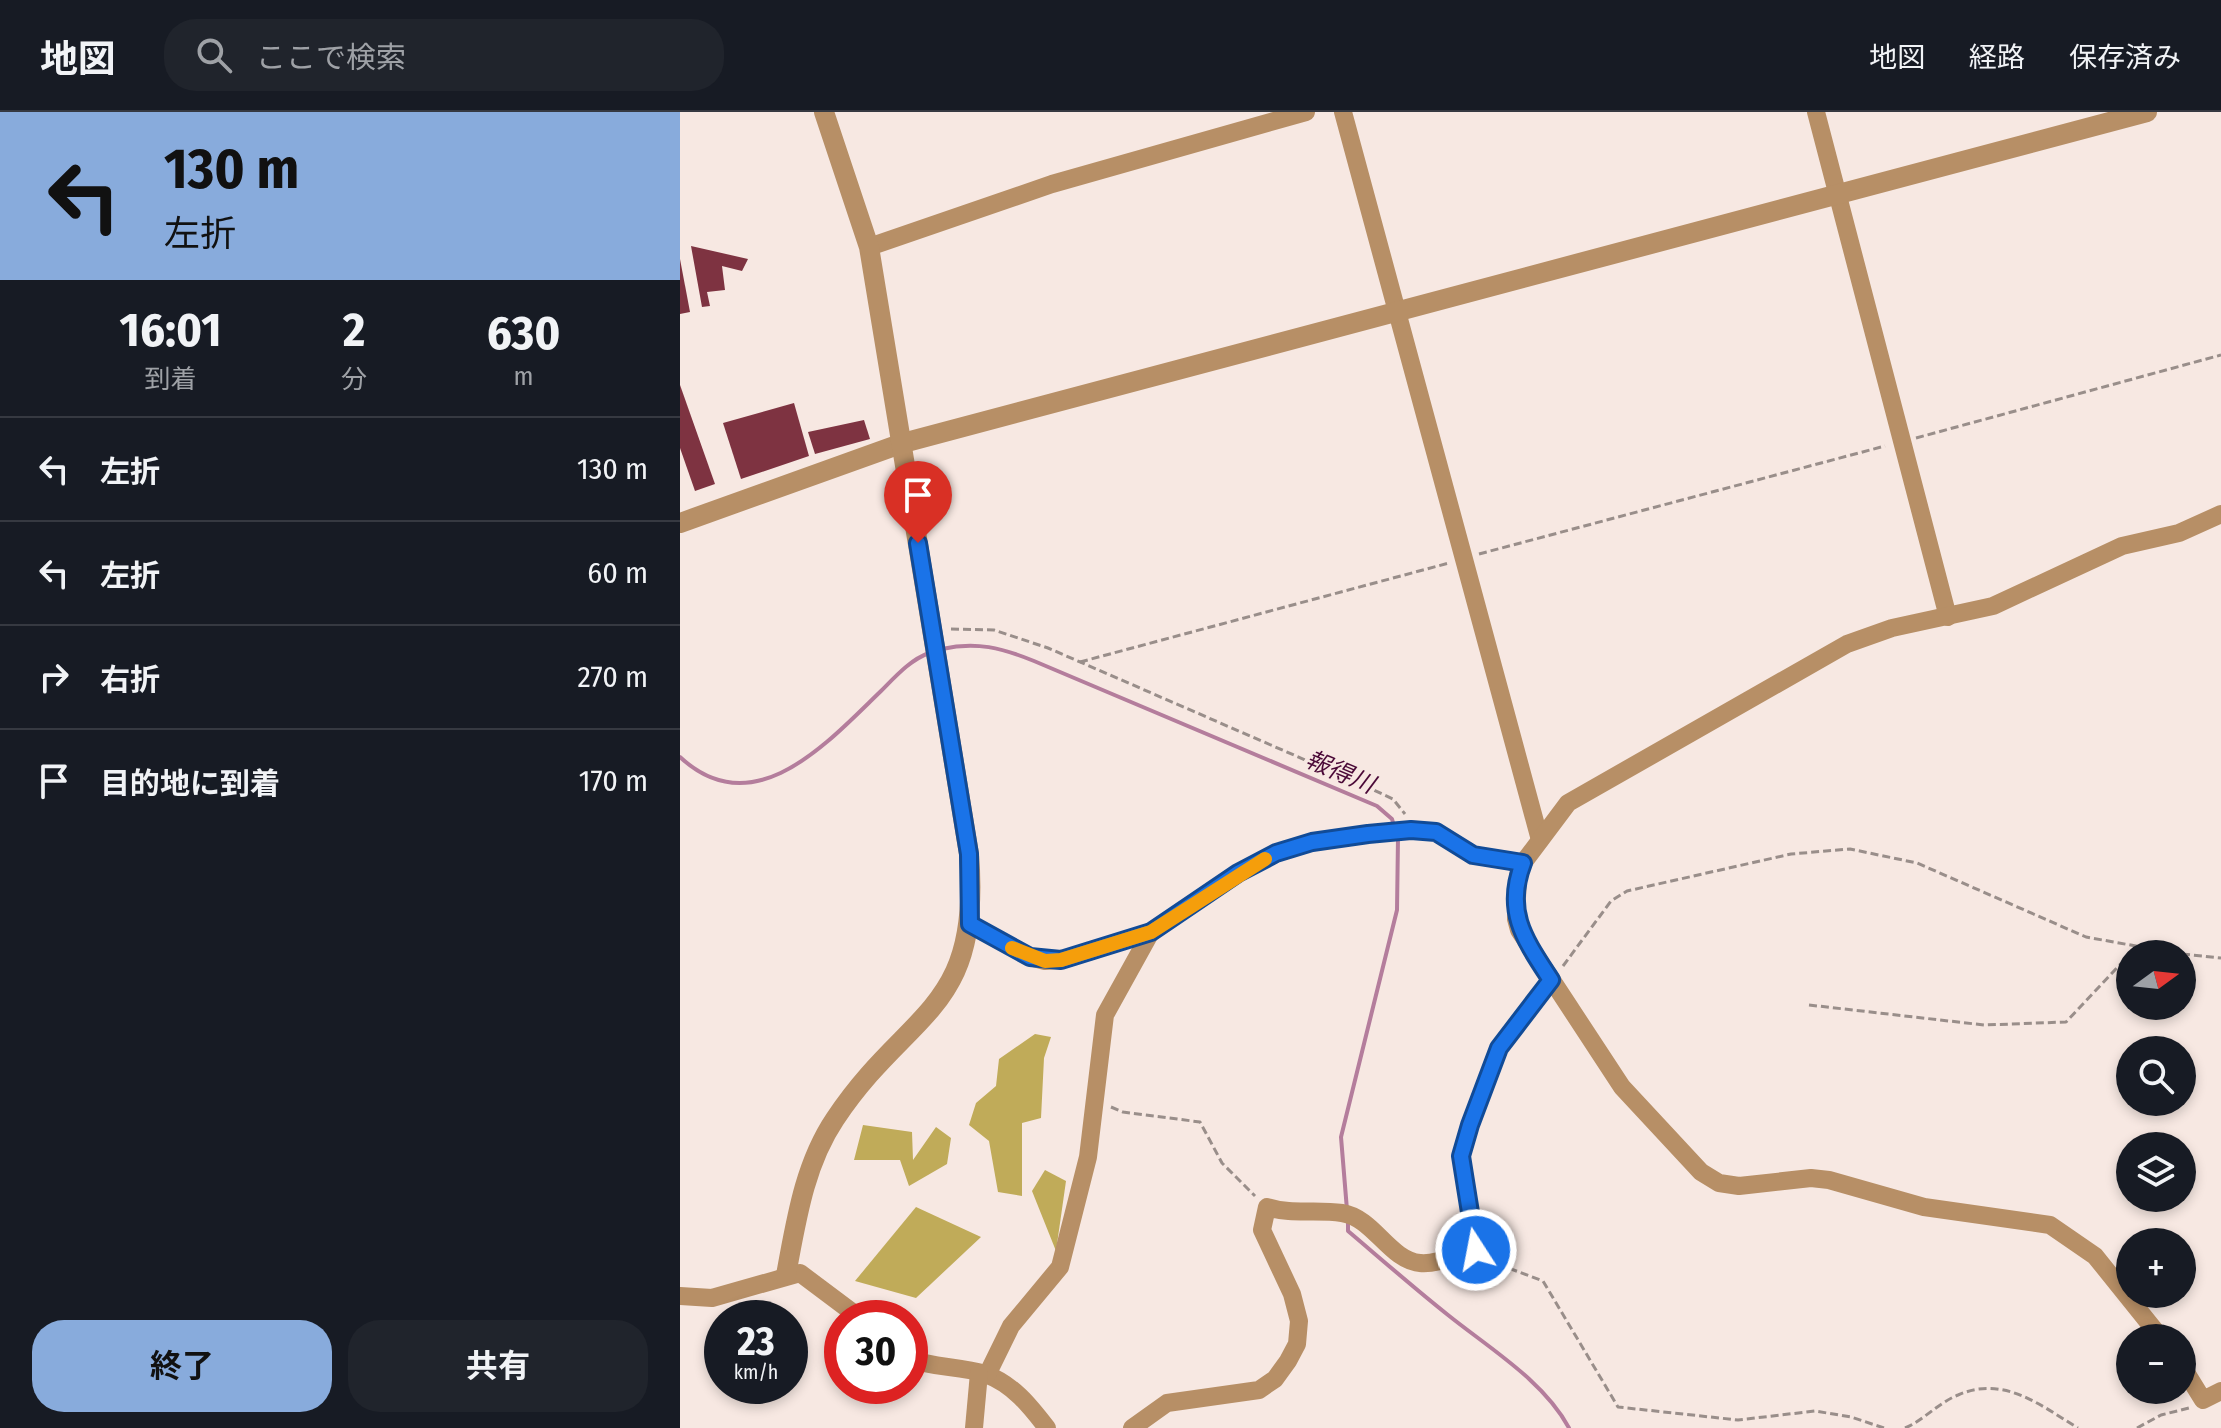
<!DOCTYPE html>
<html lang="ja">
<head>
<meta charset="utf-8">
<style>
  body { margin:0; font-family:"Fira Sans Condensed","Noto Sans JP",sans-serif; background:#20242c; color:#f1f3f6; height:100vh; display:flex; flex-direction:column; font-size:30px; white-space:nowrap }
  * { box-sizing:border-box; margin:0 }
  p { font-size:26px; color:#9ea1a6 }
  .icon { flex:none; width:44px; height:44px; fill:none; stroke:currentColor; stroke-width:2; stroke-linecap:round; stroke-linejoin:round }
  .map { position:relative; flex:1; overflow:hidden }
  .drawer { display:flex; flex-direction:column; background:#171b24; width:680px }
  .drawer>* { flex:none }
  .guide { background:#88abdc; color:#111; overflow:hidden }
  .needle { width:52px; rotate:75deg }
  .tools { position:absolute; left:1436px; top:828px; display:grid; gap:16px }
  .tools a { display:grid; place-items:center; width:80px; height:80px; border-radius:50%; background:#171b24; box-shadow:0 4px 12px #0003; font-size:40px }
  .speed { position:absolute; left:24px; top:1188px; display:flex; gap:16px; font-size:40px; font-weight:700; text-align:center }
  .speed>* { display:grid; place-content:center; width:104px; height:104px; border-radius:50%; background:#171b24; box-shadow:0 4px 12px #0003; line-height:1 }
  .speed small { font-size:20px; font-weight:400 }
  .speed .limit { border:12px solid #d22; background:#fff; color:#111 }
  .pin { position:absolute; display:grid; place-items:center; width:68px; height:68px; color:#fff; margin:-82px -34px; border-radius:50% 50% 50% 0; rotate:-45deg; box-shadow:0 0 8px #0007 }
  .pin .icon { rotate:45deg }
  .me { position:absolute; width:88px; margin:-44px; rotate:349deg; stroke-linejoin:round; filter:drop-shadow(0 0 6px #0008) }
  .turn { display:flex; align-items:center; gap:28px; height:168px; padding:0 32px; font-size:36px }
  .turn .icon { width:104px; height:104px; stroke-width:2.5 }
  .turn b { display:block; font-size:56px; line-height:68px }
  .eta { display:flex; justify-content:space-evenly; align-items:center; height:136px; text-align:center }
  .eta b { font-size:48px; font-weight:700; line-height:56px }
  .action { display:flex; gap:16px; margin-top:auto; padding:16px 32px }
  .action a { flex:1; height:92px; border-radius:32px; background:#88abdc; color:#111; font-size:32px; font-weight:700; line-height:92px; text-align:center }
  .action a+a { background:#20242c; color:#f1f3f6 }
  ul { padding:0; list-style:none }
  li { display:flex; align-items:center; gap:24px; height:104px; padding:0 32px; border-top:2px solid #363941 }
  li div { flex:1 }
  li b { display:block; font-size:30px }
  li em { font-style:normal }
  header { display:flex; align-items:center; gap:48px; box-sizing:border-box; height:112px; padding:0 40px; background:#171b24; border-bottom:2px solid #363941 }
  header strong { font-size:38px }
  nav { display:flex; gap:44px; margin-inline-start:auto; font-size:28px }
  .search { width:560px; height:72px; background:#20242c; display:flex; align-items:center; gap:20px; box-sizing:border-box; padding:0 28px; border-radius:32px; color:#9ea1a6; font-size:30px }
  main { display:flex; flex:1; min-height:0 }
  .map>svg:first-child { display:block }
  .forest { fill:#c0ab59 }
  .lines { fill:none; stroke-linecap:round; stroke-linejoin:round }
  .stream { stroke:#b47d9c; stroke-width:4 }
  .building { fill:#7e3341 }
  .path { stroke:#998e8a; stroke-width:3; stroke-dasharray:8 4; stroke-linecap:butt }
  .minor { stroke:#b78f66; stroke-width:18 }
  .tertiary { stroke:#b78f66; stroke-width:20 }
  .route-casing { stroke:#114b97; stroke-width:20 }
  .route { stroke:#1a73e8; stroke-width:14 }
  .slow { stroke:#f59e0b; stroke-width:14 }
  .labels { text-anchor:middle; stroke-width:8; stroke-linejoin:round; paint-order:stroke }
  .water-label { font-size:24px; font-style:italic; fill:#4a0937; stroke:#f7e8e2 }
</style>
</head>
<body>
<header>
<strong>地図</strong>
<div class="search"><svg class="icon" aria-label="search" viewBox="0 0 24 24"><circle cx="10" cy="10" r="6"/><path d="M15 15l6 6"/></svg>ここで検索</div>
<nav><a>地図</a><a>経路</a><a>保存済み</a></nav>
</header>
<main>
<section class="drawer">
<div class="guide">
<div class="turn"><svg class="icon" aria-label="left" viewBox="0 0 24 24"><path d="M17 20v-9H6M10 6l-5 5 5 5"/></svg><div><b>130 m</b>左折</div></div>
</div>
<div class="eta">
<div><b>16:01</b><p>到着</p></div>
<div><b>2</b><p>分</p></div>
<div><b>630</b><p>m</p></div>
</div>
<ul>
<li><svg class="icon" aria-label="left" viewBox="0 0 24 24"><path d="M17 20v-9H6M10 6l-5 5 5 5"/></svg><div><b>左折</b></div><em>130 m</em></li>
<li><svg class="icon" aria-label="left" viewBox="0 0 24 24"><path d="M17 20v-9H6M10 6l-5 5 5 5"/></svg><div><b>左折</b></div><em>60 m</em></li>
<li><svg class="icon" aria-label="right" viewBox="0 0 24 24"><path d="M7 20v-9h11M14 6l5 5-5 5"/></svg><div><b>右折</b></div><em>270 m</em></li>
<li><svg class="icon" aria-label="arrive" viewBox="0 0 24 24"><path d="M6 21V4h12l-3 4 3 4H6"/></svg><div><b>目的地に到着</b></div><em>170 m</em></li>
</ul>
<div class="action"><a>終了</a><a>共有</a></div>
</section>
<div class="map">
<svg width="1541" height="1316" viewBox="0 0 1541 1316">
  <rect width="100%" height="100%" fill="#f7e8e2"/>
  <g class="forest">
    <path d="M355,922L371,925L364,946L361,1006L342,1011V1084L318,1080L309,1029L289,1013L296,991L316,974L319,947Z"/>
    <path d="M183,1013L232,1020L233,1048L256,1015L271,1026L267,1052L229,1074L220,1048H174Z"/>
    <path d="M365,1058L386,1069L376,1139L352,1079Z"/>
    <path d="M236,1095L301,1125L236,1186L175,1169Z"/>
  </g>
  <g class="lines">
    <g class="stream">
      <path d="M262,537C296,529 322,536 354,549L697,694L712,707L714,714"/>
      <path d="M0,645C74,714 148,630 201,579C216,564 230,548 249,541"/>
      <path d="M667,1098L661,1025L717,798L718,726"/>
      <path d="M668,1111V1119C701,1147 734,1176 768,1203C809,1236 864,1269 889,1316"/>
    </g>
  </g>
  <g class="building">
    <path d="M11,134L68,147L62,159L42,154L45,178L27,180L30,194L22,195Z"/>
    <path d="M0,147L10,200L0,202Z"/>
    <path d="M0,273L35,372L15,379L0,336Z"/>
    <path d="M114,291L129,344L61,367L43,311Z"/>
    <path d="M184,308L190,327L135,342L128,320Z"/>
  </g>
  <g class="lines">
    <g class="path">
      <path d="M1236,326L1541,243"/>
      <path d="M799,442L1205,334"/>
      <path d="M271,517L314,518L368,536L685,674L713,687L725,702"/>
      <path d="M400,550L769,451"/>
      <path d="M1502,842L1541,846"/>
      <path d="M883,854L931,789L947,779L1111,742L1170,737L1237,751L1406,825L1500,842"/>
      <path d="M1129,893L1304,913L1386,910L1450,842"/>
      <path d="M431,995L443,1000L520,1010L542,1051L575,1084"/>
      <path d="M807,1148L863,1169L938,1295L1058,1308L1135,1299L1171,1305L1204,1316"/>
      <path d="M1225,1316C1244,1308 1258,1291 1278,1283C1324,1263 1360,1293 1398,1316"/>
      <path d="M1457,1316L1481,1303L1509,1296"/>
    </g>
    <g class="minor">
      <path d="M663,0L860,728"/>
      <path d="M1136,0L1268,505"/>
      <path d="M189,135L372,72L626,0"/>
      <path d="M290,812L350,845L365,849L381,848L471,820L558,761L596,741L632,730L688,722L731,718L756,720L793,743L843,751"/>
      <path d="M0,1184L32,1186L120,1161L180,1206"/>
      <path d="M1481,1226L1415,1144L1370,1113L1244,1095L1149,1068L1131,1066L1059,1074L1039,1071L1021,1060L942,975L839,818L836,807L838,764L843,751L888,691L1167,532L1212,516L1313,494L1442,434L1499,421L1541,402"/>
      <path d="M230,1247C254,1256 281,1254 305,1262C333,1272 350,1294 367,1316"/>
      <path d="M1502,1254L1523,1288L1541,1279"/>
      <path d="M307,1263L331,1214L380,1155L408,1045L425,903L471,820"/>
      <path d="M294,1316L299,1261"/>
      <path d="M452,1316L487,1291L579,1278L595,1267L608,1249L617,1232L619,1209L612,1182L582,1118L587,1095C612,1103 636,1097 662,1101C694,1106 709,1148 740,1151C756,1153 780,1142 796,1138L781,1044L790,1013L819,936L871,868"/>
    </g>
    <g class="tertiary">
      <path d="M0,411L223,331L1467,0"/>
      <path d="M106,1163C116,1110 124,1053 155,1007C228,897 302,901 289,742L189,135L144,0"/>
    </g>
  </g>
  <g class="lines">
    <defs>
      <path id="route" d="M238,431L289,742L290,812L350,845L381,848L471,820L558,761L596,741L632,730L688,722L731,718L756,720L793,743L843,751C824,800 845,828 871,868L819,936L790,1013L781,1044L796,1138"/>
    </defs>
    <use href="#route" class="route-casing"/>
    <use href="#route" class="route"/>
    <path class="slow" d="M332,836L365,849L381,848L471,820L585,747"/>
  </g>
  <g class="labels">
    <g class="water-label">
      <text transform="translate(660 660) rotate(23)" y="8">報得川</text>
    </g>
  </g>
</svg>
<div class="tools">
<a><svg class="needle" viewBox="-14 -14 28 28"><path d="M0-13l5 13h-10z" fill="#e53935"/><path d="M0 13l5-13h-10z" fill="#9ea1a6"/></svg></a>
<a><svg class="icon" aria-label="search" viewBox="0 0 24 24"><circle cx="10" cy="10" r="6"/><path d="M15 15l6 6"/></svg></a>
<a><svg class="icon" aria-label="layers" viewBox="0 0 24 24"><path d="M12 4l9 5-9 5-9-5zM3 14l9 5 9-5"/></svg></a>
<a>+</a>
<a>−</a>
</div>
<div class="speed"><div>23<small>km/h</small></div><div class="limit">30</div></div>
<div class="pin" style="left:238px;top:431px;background:#d93025"><svg class="icon" aria-label="arrive" viewBox="0 0 24 24"><path d="M6 21V4h12l-3 4 3 4H6"/></svg></div>
<svg class="me" style="left:796px;top:1138px" viewBox="-20 -20 40 40"><circle r="17" fill="#1a73e8" stroke="#fff" stroke-width="3"/><path d="M0-11L8 9 0 5-8 9z" fill="#fff"/></svg>
</div>
</main>
</body>
</html>
